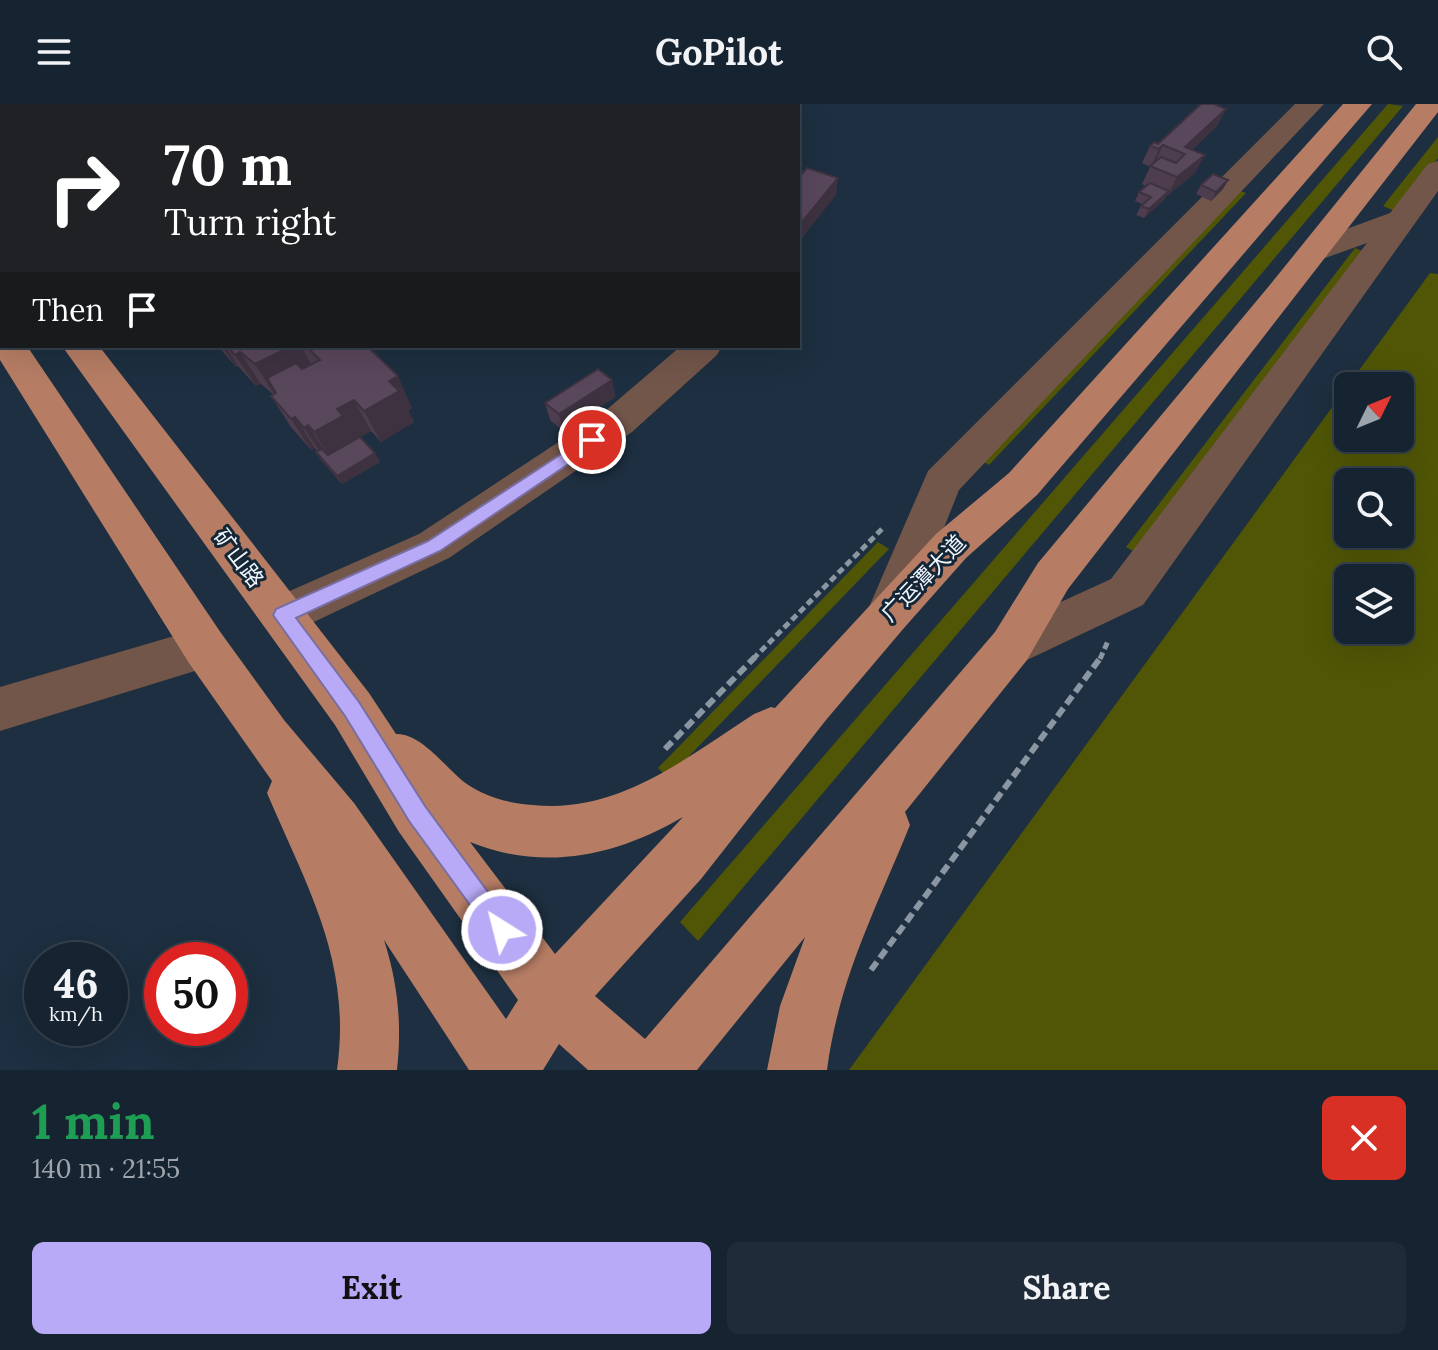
<!DOCTYPE html>
<html lang="en">
<head>
<meta charset="utf-8">
<style>
  body { margin:0; font-family:Lora,"Noto Sans SC",serif; background:#1f2b38; color:#f1f3f6; height:100vh; display:flex; flex-direction:column; font-size:30px; white-space:nowrap }
  * { box-sizing:border-box; margin:0 }
  p { font-size:26px; color:#9ea4ab }
  .icon { flex:none; width:44px; height:44px; fill:none; stroke:currentColor; stroke-width:2; stroke-linecap:round; stroke-linejoin:round }
  .map { position:relative; height:966px; overflow:hidden }
  .sheet { display:flex; flex-direction:column; background:#162330; flex:1 }
  .sheet>* { flex:none }
  .hud { position:absolute; left:0px; top:0px; width:800px; height:244px; box-shadow:0 8px 32px #0002,0 0 0 2px #35404c; background:#202124; color:#fff; overflow:hidden }
  .needle { width:52px; rotate:47deg }
  .fabs { position:absolute; left:1334px; top:268px; display:grid; gap:16px }
  .fabs a { display:grid; place-items:center; width:80px; height:80px; border-radius:12px; background:#162330; box-shadow:0 8px 32px #0002,0 0 0 2px #35404c; font-size:40px }
  .speed { position:absolute; left:24px; top:838px; display:flex; gap:16px; font-size:40px; font-weight:700; text-align:center }
  .speed>* { display:grid; place-content:center; width:104px; height:104px; border-radius:50%; background:#162330; box-shadow:0 8px 32px #0002,0 0 0 2px #35404c; line-height:1 }
  .speed small { font-size:20px; font-weight:400 }
  .speed .limit { border:12px solid #d22; background:#fff; color:#111 }
  .pin { position:absolute; display:grid; place-items:center; width:68px; height:68px; color:#fff; margin:-34px; border:4px solid #fff; border-radius:50%; box-shadow:0 2px 8px #0007 }
  .me { position:absolute; width:88px; margin:-44px; rotate:324deg; stroke-linejoin:round; filter:drop-shadow(0 0 6px #0008) }
  .turn { display:flex; align-items:center; gap:28px; height:168px; padding:0 32px; font-size:36px }
  .turn .icon { width:104px; height:104px; stroke-width:2.5 }
  .turn b { display:block; font-size:56px; line-height:68px }
  .then { display:flex; align-items:center; height:76px; padding:0 32px; background:#0003; gap:16px; font-size:30px }
  .round { display:grid; place-items:center; flex:none; width:84px; height:84px; border-radius:12px; background:#1f2b38 }
  .overview { display:flex; align-items:center; justify-content:space-between; height:136px; padding:0 32px }
  h1 { font-size:48px; font-weight:700; line-height:60px; color:#1e9e55 }
  .button { display:flex; gap:16px; margin-top:auto; padding:16px 32px }
  .button a { flex:1; height:92px; border-radius:12px; background:#b9aaf7; color:#111; font-size:32px; font-weight:700; line-height:92px; text-align:center }
  .button a+a { background:#1f2b38; color:#f1f3f6 }
  header { display:flex; justify-content:space-between; align-items:center; height:104px; padding:0 32px; background:#162330; font-size:36px; font-weight:700 }
  .map>svg:first-child { display:block }
  .green { fill:#505606; fill-rule:evenodd }
  .lines { fill:none; stroke-linecap:round; stroke-linejoin:round }
  .path-far1 { stroke:#8a96a2; stroke-width:5; stroke-dasharray:7 4; stroke-linecap:butt }
  .path { stroke:#8a96a2; stroke-width:6; stroke-dasharray:10 5; stroke-linecap:butt }
  .minor { fill:#73564a; fill-rule:evenodd }
  .major { fill:#b67d64; fill-rule:evenodd }
  .wall { fill:#4d3d4e }
  .shaded-wall { fill:#3e3240 }
  .building { fill:#59475b; stroke:#3e3240; stroke-width:2 }
  .route { fill:#b9aaf7; stroke:#786ea1; stroke-width:2 }
  .labels { text-anchor:middle; stroke-width:6; stroke-linejoin:round; paint-order:stroke }
  .street-label { font-size:22px; fill:#eff6fd; stroke:#142636 }
</style>
</head>
<body>
<header><svg class="icon" aria-label="menu" viewBox="0 0 24 24"><path d="M4 6h16M4 12h16M4 18h16"/></svg>GoPilot<svg class="icon" aria-label="search" viewBox="0 0 24 24"><circle cx="10" cy="10" r="6"/><path d="M15 15l6 6"/></svg></header>
<div class="map">
<svg width="1438" height="966" viewBox="0 0 1438 966">
  <rect width="100%" height="100%" fill="#1d2f40"/>
  <g class="green">
    <path d="M1388,0L1403,2L698,837L680,818Z"/>
    <path d="M1438,33V54L1397,108L1383,102Z"/>
    <path d="M1235,85L1246,89L989,361L977,354Z"/>
    <path d="M1355,144L1367,149L1140,451L1126,443Z"/>
    <path d="M1430,169L1438,170V966H849ZM1400,282V334H1348V282ZM1400,378V430H1348V378ZM1400,474V526H1348V474Z"/>
    <path d="M878,438L889,445L668,674L658,664Z"/>
  </g>
  <g class="lines">
    <g class="path-far1">
      <path d="M753,555L883,424"/>
      <path d="M1100,555L1108,537"/>
    </g>
    <g class="path">
      <path d="M665,645L755,553"/>
      <path d="M871,866L1101,553"/>
    </g>
    <g class="minor">
      <path d="M1295,0H1324L959,386L904,524L888,529L872,524L866,510L928,367Z"/>
      <path d="M1438,57V87L1143,501L1027,556L1011,562L995,556L988,542L995,528L1111,475L1367,139L1314,158L1303,155L1298,148L1303,141L1390,109L1428,60Z"/>
      <path d="M681,242H722L717,251L632,328L449,454L299,525L283,530L267,525L261,511L267,497L419,430L604,308Z"/>
      <path d="M205,523L221,529L228,544L221,559L0,627V583Z"/>
    </g>
    <g class="major">
      <path d="M1343,0H1372L1037,391L966,454L904,524L826,616L701,775L595,892L645,935L995,528L1038,459L1269,182L1416,0H1438V8L1068,485L1027,556L905,708L910,721C876,805 839,874 827,966H767L780,902L805,833L697,966H588L559,940L543,966H469L384,836C398,880 402,920 397,966H337C352,858 308,785 267,689L272,677L189,559L0,256V232L2,242H27L221,529L284,616L354,699L506,915L518,896L399,728L335,621L62,242H99L369,589L396,630C421,629 445,663 464,678C485,693 507,699 533,701C618,710 686,654 754,610L771,603L775,604L936,430L1009,369ZM683,713L555,850L470,738C544,768 616,752 683,713Z"/>
      <path d="M0,126L2,127V148L0,147Z"/>
    </g>
  </g>
  <g class="wall">
    <path d="M435,0H488V2H438Z"/>
    <path d="M647,0H783L786,2H650Z"/>
    <path d="M1226,5L1217,22L1192,46L1195,69L1168,91H1167L1164,96L1144,114L1136,111L1142,100L1135,97L1139,88L1146,82L1142,80L1150,63L1142,59L1150,42L1158,40Z"/>
    <path d="M1228,76L1223,85L1211,97L1196,90L1201,81Z"/>
    <path d="M218,242H367L412,304L408,306L414,318L381,338L371,327L360,333L375,349L380,358L342,380L321,356L315,344L311,346L291,323L271,292L274,291L261,280L256,282L238,262L236,263Z"/>
    <path d="M612,276L615,293L563,327L550,316L545,299Z"/>
  </g>
  <g class="shaded-wall">
    <path d="M72,0H136L137,2H66Z"/>
    <path d="M138,0H168L169,2H139Z"/>
    <path d="M293,0H342V2H288Z"/>
    <path d="M456,0H488V2H457Z"/>
    <rect x="683" y="0" width="20" height="2"/>
    <path d="M1226,5L1217,22L1183,54L1185,50V43Z"/>
    <path d="M1163,41L1155,59L1151,63L1159,45Z"/>
    <path d="M1205,51L1195,69L1168,91L1177,73Z"/>
    <path d="M838,74L836,91L798,139V123Z"/>
    <path d="M1228,76L1223,85L1211,97L1216,88Z"/>
    <path d="M1169,87L1164,96L1144,114L1149,105Z"/>
    <path d="M222,242H225L238,262L236,263Z"/>
    <path d="M279,242H301L312,262L275,292L255,260Z"/>
    <path d="M240,248L261,280L256,282L235,251Z"/>
    <path d="M398,272L412,304L408,306L414,318L381,338L364,307L389,277Z"/>
    <path d="M612,276L615,293L563,327L559,310Z"/>
    <path d="M354,296L371,327L356,335L333,359L314,328L337,305Z"/>
    <path d="M295,313L315,344L311,346L291,315Z"/>
    <path d="M308,321L328,352L324,354L304,324Z"/>
    <path d="M375,349L380,358L342,380L337,372Z"/>
  </g>
  <g class="building">
    <path d="M0,0H72L66,2H2V17L0,15Z"/>
    <path d="M224,0H293L288,2H219Z"/>
    <path d="M700,0H783L786,2H696Z"/>
    <path d="M1201,0H1214L1226,5L1185,43L1205,51L1177,73L1150,62L1161,53L1176,59L1185,50L1163,41L1159,45L1150,42L1154,38L1158,40Z"/>
    <path d="M807,64L838,74L798,123V74Z"/>
    <path d="M1213,70L1228,76L1216,88L1201,81Z"/>
    <path d="M1150,79L1169,87L1149,105L1141,102L1151,93L1139,88Z"/>
    <path d="M227,242H280L284,246L255,260L240,248L235,251Z"/>
    <path d="M306,242H367L398,272L389,277L399,287L364,307L354,296L337,305L343,312L314,328L308,321L304,324L295,313L291,315L271,292L276,289L267,274L296,259L302,265L320,256Z"/>
    <path d="M598,265L612,276L559,310L545,299Z"/>
    <path d="M360,333L375,349L337,372L316,348L322,345L328,351Z"/>
  </g>
  <path class="route" d="M592,330L600,336L598,340L440,447L296,514L359,598L425,702L510,818L514,826L510,834L502,837L494,834L409,717L345,612L273,511L276,505L428,437Z"/>
  <g class="labels">
    <g class="street-label">
      <text transform="translate(239 454) rotate(53)" y="8">矿山路</text>
      <text transform="translate(923 474) rotate(-46)" y="8">广运潭大道</text>
    </g>
  </g>
</svg>
<div class="fabs">
<a><svg class="needle" viewBox="-14 -14 28 28"><path d="M0-13l5 13h-10z" fill="#e53935"/><path d="M0 13l5-13h-10z" fill="#9ea4ab"/></svg></a>
<a><svg class="icon" aria-label="search" viewBox="0 0 24 24"><circle cx="10" cy="10" r="6"/><path d="M15 15l6 6"/></svg></a>
<a><svg class="icon" aria-label="layers" viewBox="0 0 24 24"><path d="M12 4l9 5-9 5-9-5zM3 14l9 5 9-5"/></svg></a>
</div>
<div class="speed"><div>46<small>km/h</small></div><div class="limit">50</div></div>
<div class="pin" style="left:592px;top:336px;background:#d93025"><svg class="icon" aria-label="arrive" viewBox="0 0 24 24"><path d="M6 21V4h12l-3 4 3 4H6"/></svg></div>
<svg class="me" style="left:502px;top:826px" viewBox="-20 -20 40 40"><circle r="17" fill="#b9aaf7" stroke="#fff" stroke-width="3"/><path d="M0-11L8 9 0 5-8 9z" fill="#fff"/></svg>
<div class="hud">
<div class="turn"><svg class="icon" aria-label="right" viewBox="0 0 24 24"><path d="M7 20v-9h11M14 6l5 5-5 5"/></svg><div><b>70 m</b>Turn right</div></div>
<div class="then">Then<svg class="icon" aria-label="arrive" viewBox="0 0 24 24"><path d="M6 21V4h12l-3 4 3 4H6"/></svg></div>
</div>
</div>
<section class="sheet">
<div class="overview"><div><h1>1 min</h1><p>140 m · 21:55</p></div><a class="round" style="background:#d93025;color:#fff"><svg class="icon" aria-label="close" viewBox="0 0 24 24"><path d="M6 6l12 12M18 6L6 18"/></svg></a></div>
<div class="button"><a>Exit</a><a>Share</a></div>
</section>
</body>
</html>
